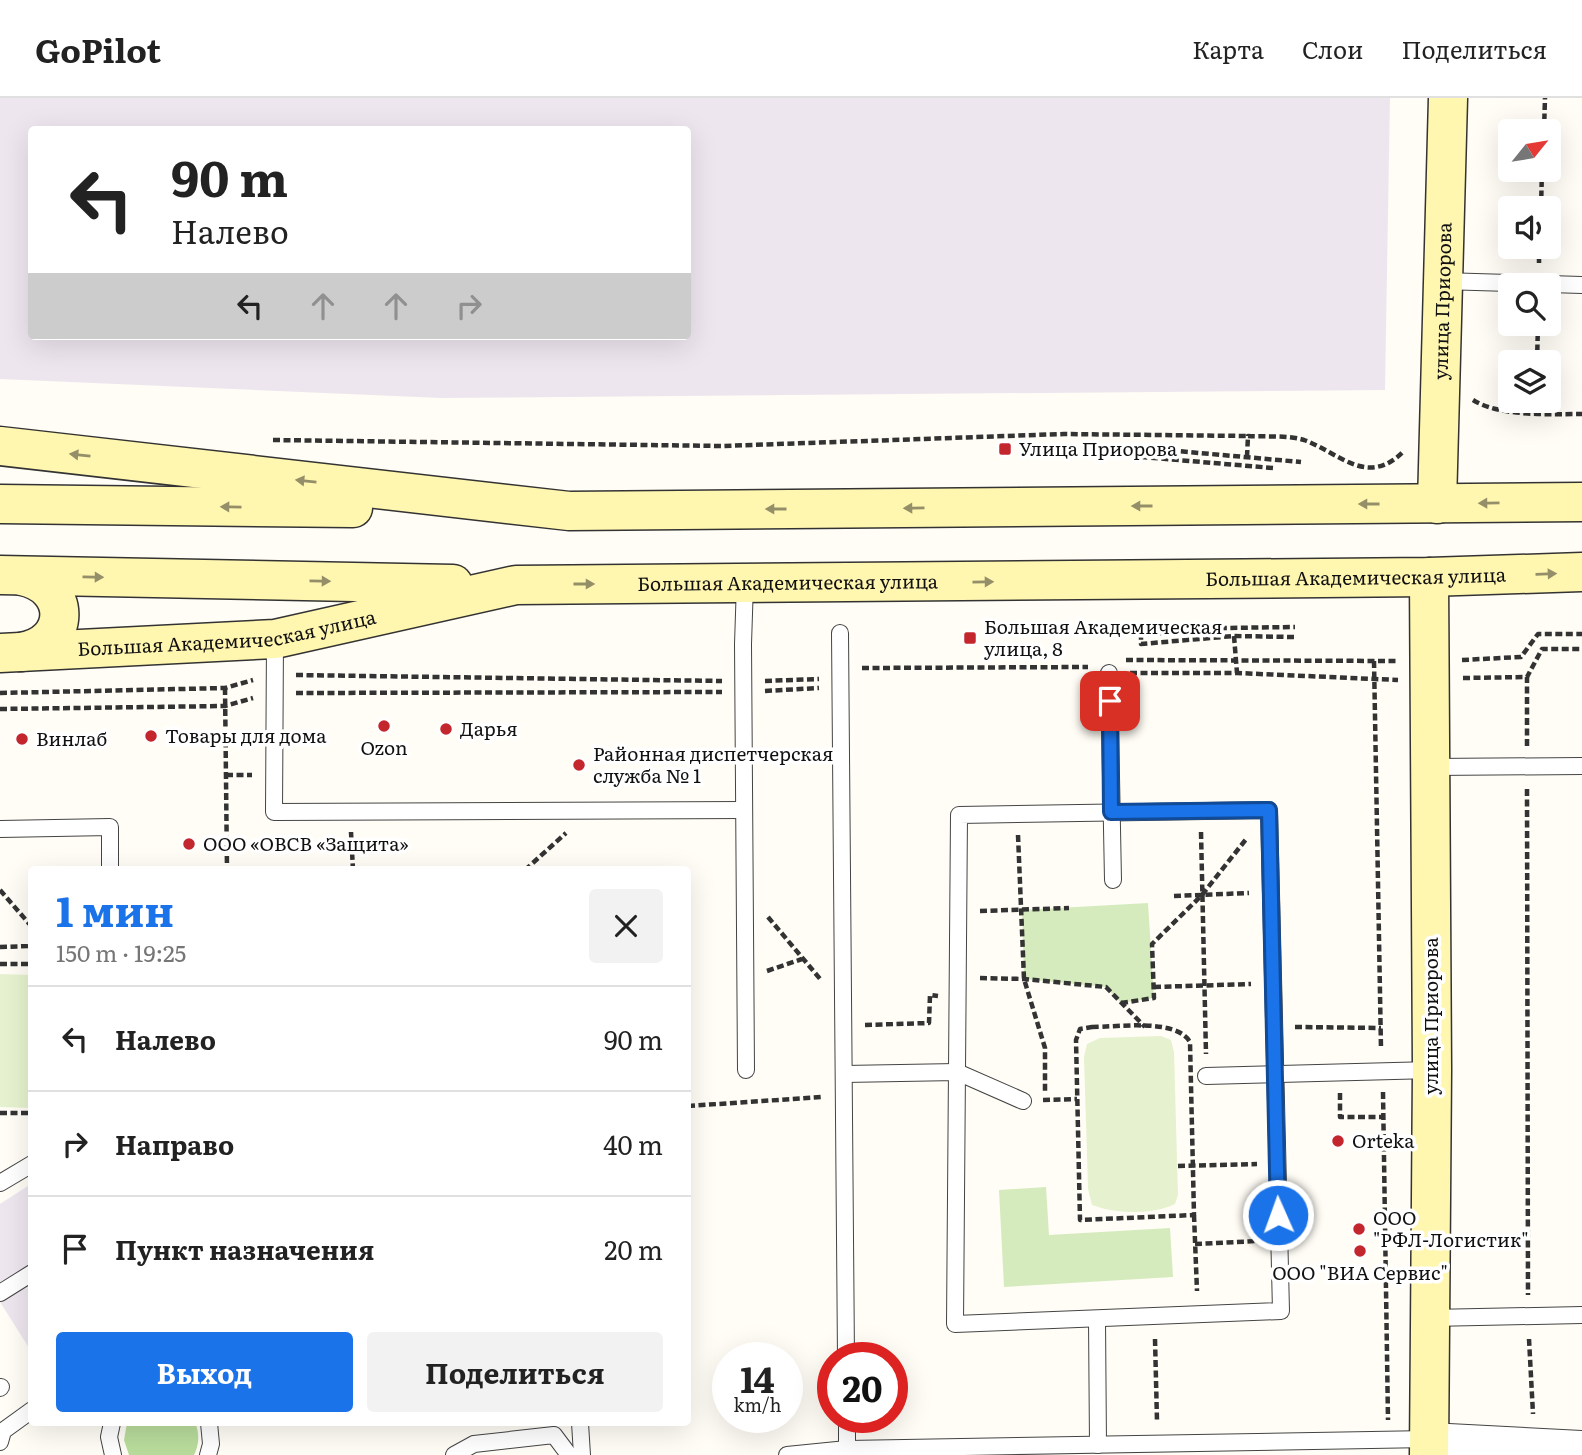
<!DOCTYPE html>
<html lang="ru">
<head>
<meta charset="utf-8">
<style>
  body { margin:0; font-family:Literata,serif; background:#f2f2f2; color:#222; height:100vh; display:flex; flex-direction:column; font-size:26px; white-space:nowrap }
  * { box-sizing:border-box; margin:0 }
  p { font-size:23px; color:#767676 }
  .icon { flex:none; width:38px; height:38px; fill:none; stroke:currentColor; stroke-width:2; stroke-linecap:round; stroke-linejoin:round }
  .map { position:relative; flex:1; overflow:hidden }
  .panel { position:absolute; left:28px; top:768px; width:663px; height:560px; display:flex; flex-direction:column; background:#fff; border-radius:7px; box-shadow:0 7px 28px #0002 }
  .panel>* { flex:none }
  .banner { position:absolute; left:28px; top:28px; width:663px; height:214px; border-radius:7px; box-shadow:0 7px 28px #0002; background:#fff; color:#222; overflow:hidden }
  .needle { width:46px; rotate:60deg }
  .fabs { position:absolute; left:1498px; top:21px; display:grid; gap:14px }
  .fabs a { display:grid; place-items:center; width:63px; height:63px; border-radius:7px; background:#fff; box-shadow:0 7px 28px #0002; font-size:35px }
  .speed { position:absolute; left:712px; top:1244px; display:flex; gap:14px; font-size:35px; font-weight:700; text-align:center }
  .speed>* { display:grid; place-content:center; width:91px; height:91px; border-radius:50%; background:#fff; box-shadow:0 7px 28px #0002; line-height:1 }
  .speed small { font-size:18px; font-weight:400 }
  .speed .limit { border:10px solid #d22; background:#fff; color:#111 }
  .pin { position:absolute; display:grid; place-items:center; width:60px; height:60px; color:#fff; margin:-30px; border-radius:14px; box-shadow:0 4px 10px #0006 }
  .me { position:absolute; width:77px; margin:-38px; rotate:358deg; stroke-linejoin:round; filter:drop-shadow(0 0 5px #0008) }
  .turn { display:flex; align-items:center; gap:24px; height:147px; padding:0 28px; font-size:32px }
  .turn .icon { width:91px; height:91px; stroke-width:2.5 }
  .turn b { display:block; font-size:49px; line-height:60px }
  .lanes { display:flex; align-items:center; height:66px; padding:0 28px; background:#0003; justify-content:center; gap:35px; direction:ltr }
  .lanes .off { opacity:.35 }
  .round { display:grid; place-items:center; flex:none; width:74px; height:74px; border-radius:7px; background:#f2f2f2 }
  .overview { display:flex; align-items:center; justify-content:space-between; height:119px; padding:0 28px }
  h1 { font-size:42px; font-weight:700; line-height:52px; color:#1a73e8 }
  .primary-button { display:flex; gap:14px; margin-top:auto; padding:14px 28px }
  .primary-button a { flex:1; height:80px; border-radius:7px; background:#1a73e8; color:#fff; font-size:28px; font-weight:700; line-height:80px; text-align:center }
  .primary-button a+a { background:#f2f2f2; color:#222 }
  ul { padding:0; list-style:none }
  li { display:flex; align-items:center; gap:21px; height:105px; padding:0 28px; border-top:2px solid #e0e0e0 }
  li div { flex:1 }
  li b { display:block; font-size:26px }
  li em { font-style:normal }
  header { display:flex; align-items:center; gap:42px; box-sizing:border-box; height:98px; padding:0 35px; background:#fff; border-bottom:2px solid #e0e0e0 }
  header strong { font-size:33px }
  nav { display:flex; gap:38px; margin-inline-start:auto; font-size:24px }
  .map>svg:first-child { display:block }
  .industrial { fill:#eee6ef; fill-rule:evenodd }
  .green { fill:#d5ebbd }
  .forest { fill:#b9dc9c }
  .pitch { fill:#e6f2cf }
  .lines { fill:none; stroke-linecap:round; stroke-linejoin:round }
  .lane-casing { stroke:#444; stroke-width:18 }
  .street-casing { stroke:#444; stroke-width:34 }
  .secondary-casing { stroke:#333; stroke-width:41 }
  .path { stroke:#333; stroke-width:4.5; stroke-dasharray:7 3.5; stroke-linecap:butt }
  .lane { stroke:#fff; stroke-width:16 }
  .street { stroke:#fff; stroke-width:32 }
  .secondary { stroke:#fff6b0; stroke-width:38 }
  .oneway { fill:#948f68 }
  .route-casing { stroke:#114b97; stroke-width:18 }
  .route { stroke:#1a73e8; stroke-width:12 }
  .poi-dot { fill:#c4262e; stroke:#fff; stroke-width:2.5 }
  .labels { text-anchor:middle; stroke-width:7; stroke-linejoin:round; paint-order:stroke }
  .street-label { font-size:19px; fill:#111; stroke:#fff }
  .poi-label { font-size:19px; fill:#111; stroke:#fff; text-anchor:start }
</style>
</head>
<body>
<header>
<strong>GoPilot</strong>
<nav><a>Карта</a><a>Слои</a><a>Поделиться</a></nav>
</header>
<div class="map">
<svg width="1582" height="1357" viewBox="0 0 1582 1357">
  <rect width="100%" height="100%" fill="#fffdf5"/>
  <g class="industrial">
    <path d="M0,0H1390L1385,292L441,300L0,281ZM32,32H688V238H32Z"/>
    <path d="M31,1086V1253L0,1204V1106Z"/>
  </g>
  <g class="green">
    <path d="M1148,805L1154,900L1121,905L1106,889L1024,881L1022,812Z"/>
    <path d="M1046,1089L1049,1137L1170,1130L1173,1179L1004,1189L999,1092Z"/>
  </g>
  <path class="forest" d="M127,1325H195C200,1335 199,1347 194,1357H129L124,1342Z"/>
  <g class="pitch">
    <path d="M0,876L31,877V1010L0,1009Z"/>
    <path d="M1161,938L1171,942L1174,954L1178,1097L1175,1106C1153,1117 1115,1116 1092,1107L1088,1091L1084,959L1087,946L1100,940Z"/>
  </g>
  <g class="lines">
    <defs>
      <g id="lane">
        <path d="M1442,183L1582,187"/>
        <path d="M745,485L743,546L746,972"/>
        <path d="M840,535L846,1260"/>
        <path d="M275,541L274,714L744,712"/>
        <path d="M1109,575L1113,782"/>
        <path d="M1431,669L1582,668"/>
        <path d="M1269,712L1281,1213L955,1226L959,717Z"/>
        <path d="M0,731L110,729V772"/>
        <path d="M844,976L957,974L1023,1003"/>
        <path d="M1206,978L1432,972"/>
        <path d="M0,1085L32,1066"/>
        <path d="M0,1195L32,1175"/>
        <path d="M1431,1220L1582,1217"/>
        <path d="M1097,1222L1098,1347"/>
        <path d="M0,1290L1,1289"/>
        <path d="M847,1320V1357"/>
        <path d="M112,1325L109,1339L113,1357"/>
        <path d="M580,1325L582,1357"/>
        <path d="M0,1344L3,1333L32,1312"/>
        <path d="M208,1357L211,1346L209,1325"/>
        <path d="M454,1357L474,1346L554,1337L569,1357"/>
        <path d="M787,1357L847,1351L1429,1341"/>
      </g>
      <path id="street" d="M1429,1341L1582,1349"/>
      <g id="secondary">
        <path d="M0,348L569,413L1582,404"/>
        <path d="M0,406L353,410"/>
        <path id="s1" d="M1437,406L1448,0"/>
        <path d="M0,477L453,486"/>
        <path d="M21,554C72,546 72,488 22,478"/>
        <path id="s2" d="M0,555L275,541L516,487L1429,479L1582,474"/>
        <path d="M1429,1357L1432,972L1429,479"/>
      </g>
    </defs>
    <use href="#lane" class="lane-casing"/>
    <use href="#street" class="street-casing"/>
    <use href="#secondary" class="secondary-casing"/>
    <g class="path">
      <path d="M1544,33L1545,0"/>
      <path d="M1541,110L1542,72"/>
      <path d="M1539,165V149"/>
      <path d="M1537,264L1538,226"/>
      <path d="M1473,302C1500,319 1551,316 1582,316"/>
      <path d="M1536,316L1537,303"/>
      <path d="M273,342L722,348L1064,336L1248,338"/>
      <path d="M1247,359L1248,338C1265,339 1288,337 1304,342C1340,355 1367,390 1404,353"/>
      <path d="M1273,370L1142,359L1143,350L1301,364"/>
      <path d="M1234,538L1237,575"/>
      <path d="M1294,539L1234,538L1141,546V537L1225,530L1295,529"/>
      <path d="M1126,562L1397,563"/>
      <path d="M1462,562L1521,559L1538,536H1582"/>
      <path d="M1374,563L1381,951"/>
      <path d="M862,570L1088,569"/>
      <path d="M1130,575H1237L1398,582"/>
      <path d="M296,577L722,583"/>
      <path d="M1463,580L1527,579L1542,551H1582"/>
      <path d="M765,583L819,581"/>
      <path d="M225,590L227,772"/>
      <path d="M765,593L819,590"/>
      <path d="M0,595L225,590L253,582"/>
      <path d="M296,595L722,594"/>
      <path d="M0,611L225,608L253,600"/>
      <path d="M1527,648V579"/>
      <path d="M766,664L786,652"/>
      <path d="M226,677H252"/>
      <path d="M1527,691L1528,1197"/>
      <path d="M351,734L353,772"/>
      <path d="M1201,734L1206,956"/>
      <path d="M1018,737L1024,881L1045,950V995"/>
      <path d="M525,772L566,735"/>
      <path d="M0,792L32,829"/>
      <path d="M1174,798L1249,795"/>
      <path d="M980,813L1069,810"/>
      <path d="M768,819L821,882"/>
      <path d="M0,849L32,848"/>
      <path d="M0,866H32"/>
      <path d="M767,873L802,861"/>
      <path d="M980,880L1024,881L1106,889L1145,929"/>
      <path d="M1154,889L1251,886"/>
      <path d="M1121,905L1154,900L1152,846L1202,797L1247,740"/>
      <path d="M865,927L929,925L930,897L938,898"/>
      <path d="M1092,929C1118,929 1176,920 1190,944L1194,1117L1080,1122L1076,942L1080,931Z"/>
      <path d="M1295,929L1381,930"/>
      <path d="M1383,994L1388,1322"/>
      <path d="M1340,995V1019H1383"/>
      <path d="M1043,1002L1077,1001"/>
      <path d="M688,1008L822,999"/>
      <path d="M0,1015H32"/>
      <path d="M1178,1068L1257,1066"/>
      <path d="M1194,1117L1197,1193"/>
      <path d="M1195,1146L1257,1143"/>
      <path d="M1155,1241L1157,1323"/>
      <path d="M1529,1241L1533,1316"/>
    </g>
    <use href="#lane" class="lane"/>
    <use href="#street" class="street"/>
    <use href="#secondary" class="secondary"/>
  </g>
  <defs><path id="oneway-solid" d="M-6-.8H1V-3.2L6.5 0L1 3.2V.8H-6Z" transform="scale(1.75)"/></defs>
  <g class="oneway">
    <use href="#oneway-solid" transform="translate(80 357) rotate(-174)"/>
    <use href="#oneway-solid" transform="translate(306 383) rotate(-174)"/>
    <use href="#oneway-solid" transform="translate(1489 405) rotate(179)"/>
    <use href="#oneway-solid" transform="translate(1369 406) rotate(180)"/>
    <use href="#oneway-solid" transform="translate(1142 408) rotate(180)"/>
    <use href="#oneway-solid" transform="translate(231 409) rotate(-179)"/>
    <use href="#oneway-solid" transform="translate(914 410) rotate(179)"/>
    <use href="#oneway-solid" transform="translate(776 411) rotate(180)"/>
    <use href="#oneway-solid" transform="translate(1546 476) rotate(-2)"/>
    <use href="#oneway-solid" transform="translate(93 479) rotate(1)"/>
    <use href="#oneway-solid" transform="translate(320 483) rotate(1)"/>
    <use href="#oneway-solid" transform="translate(983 484) rotate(-1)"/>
    <use href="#oneway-solid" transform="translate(584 486)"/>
  </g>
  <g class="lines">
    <defs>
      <path id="route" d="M1110,603L1111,714L1269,712L1278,1117"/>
    </defs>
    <use href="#route" class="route-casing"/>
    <use href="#route" class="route"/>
  </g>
  <g class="poi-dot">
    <rect x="998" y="344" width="14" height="14" rx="3.5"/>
    <rect x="963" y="533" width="14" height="14" rx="3.5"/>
    <circle cx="384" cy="628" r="7"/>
    <circle cx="446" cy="631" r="7"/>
    <circle cx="151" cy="638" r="7"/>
    <circle cx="22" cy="641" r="7"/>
    <circle cx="579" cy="667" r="7"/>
    <circle cx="189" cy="746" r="7"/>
    <circle cx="1338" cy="1043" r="7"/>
    <circle cx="1359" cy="1131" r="7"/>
    <circle cx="1360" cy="1153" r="7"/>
  </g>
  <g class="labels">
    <g class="street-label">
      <text dy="7" stroke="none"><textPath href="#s1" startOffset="203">улица Приорова</textPath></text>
      <text dy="7" stroke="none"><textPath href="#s2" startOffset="1362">Большая Академическая улица</textPath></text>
      <text dy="7" stroke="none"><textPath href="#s2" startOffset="794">Большая Академическая улица</textPath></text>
      <text dy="7" stroke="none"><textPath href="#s2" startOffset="228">Большая Академическая улица</textPath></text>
      <text transform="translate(1431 918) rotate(-90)" y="7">улица Приорова</text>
    </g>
    <g class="poi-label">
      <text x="1019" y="358">Улица Приорова</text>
      <text x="984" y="536">Большая Академическая<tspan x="984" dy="22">улица, 8</tspan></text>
      <text x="460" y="638">Дарья</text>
      <text x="165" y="645">Товары для дома</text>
      <text x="36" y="648">Винлаб</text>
      <text x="384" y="657" text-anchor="middle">Ozon</text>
      <text x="593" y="663">Районная диспетчерская<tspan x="593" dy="22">служба № 1</tspan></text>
      <text x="203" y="753">ООО «ОВСВ «Защита»</text>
      <text x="1352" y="1050">Orteka</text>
      <text x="1373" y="1127">ООО<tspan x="1373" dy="22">"РФЛ-Логистик"</tspan></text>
      <text x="1360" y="1182" text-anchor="middle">ООО "ВИА Сервис"</text>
    </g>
  </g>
</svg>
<div class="fabs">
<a><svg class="needle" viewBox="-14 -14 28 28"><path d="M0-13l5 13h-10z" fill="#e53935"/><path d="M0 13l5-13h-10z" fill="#767676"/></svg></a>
<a><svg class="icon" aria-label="sound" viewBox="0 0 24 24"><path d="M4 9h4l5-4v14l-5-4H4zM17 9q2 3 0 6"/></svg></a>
<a><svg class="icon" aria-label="search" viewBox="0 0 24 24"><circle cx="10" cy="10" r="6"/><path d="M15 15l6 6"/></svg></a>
<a><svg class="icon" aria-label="layers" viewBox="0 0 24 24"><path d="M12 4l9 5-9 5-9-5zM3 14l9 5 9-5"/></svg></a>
</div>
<div class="speed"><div>14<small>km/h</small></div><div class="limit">20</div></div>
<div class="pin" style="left:1110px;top:603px;background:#d93025"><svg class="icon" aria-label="arrive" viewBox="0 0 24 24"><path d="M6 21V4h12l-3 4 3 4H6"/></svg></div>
<svg class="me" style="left:1278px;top:1117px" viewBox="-20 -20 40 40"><circle r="17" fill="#1a73e8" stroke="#fff" stroke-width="3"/><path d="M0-11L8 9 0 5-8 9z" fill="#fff"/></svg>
<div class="banner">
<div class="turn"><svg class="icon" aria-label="left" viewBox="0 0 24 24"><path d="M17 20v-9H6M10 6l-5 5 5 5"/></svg><div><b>90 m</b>Налево</div></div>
<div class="lanes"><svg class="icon" aria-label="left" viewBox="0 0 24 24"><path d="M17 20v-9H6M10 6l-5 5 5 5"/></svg><svg class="icon off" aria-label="ahead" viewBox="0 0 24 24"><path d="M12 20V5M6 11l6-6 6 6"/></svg><svg class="icon off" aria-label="ahead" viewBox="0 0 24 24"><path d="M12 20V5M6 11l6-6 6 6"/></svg><svg class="icon off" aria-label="right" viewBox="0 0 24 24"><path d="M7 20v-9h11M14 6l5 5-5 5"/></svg></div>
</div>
<section class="panel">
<div class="overview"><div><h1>1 мин</h1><p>150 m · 19:25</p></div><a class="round"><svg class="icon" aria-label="close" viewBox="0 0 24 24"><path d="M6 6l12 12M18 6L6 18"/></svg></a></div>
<ul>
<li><svg class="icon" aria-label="left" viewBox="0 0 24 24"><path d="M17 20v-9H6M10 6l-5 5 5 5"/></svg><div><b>Налево</b></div><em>90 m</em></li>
<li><svg class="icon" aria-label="right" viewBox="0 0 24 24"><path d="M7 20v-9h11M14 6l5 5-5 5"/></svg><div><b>Направо</b></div><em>40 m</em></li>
<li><svg class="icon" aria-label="arrive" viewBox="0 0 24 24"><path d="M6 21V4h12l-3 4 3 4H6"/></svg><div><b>Пункт назначения</b></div><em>20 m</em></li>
</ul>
<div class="primary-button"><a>Выход</a><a>Поделиться</a></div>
</section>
</div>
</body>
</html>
